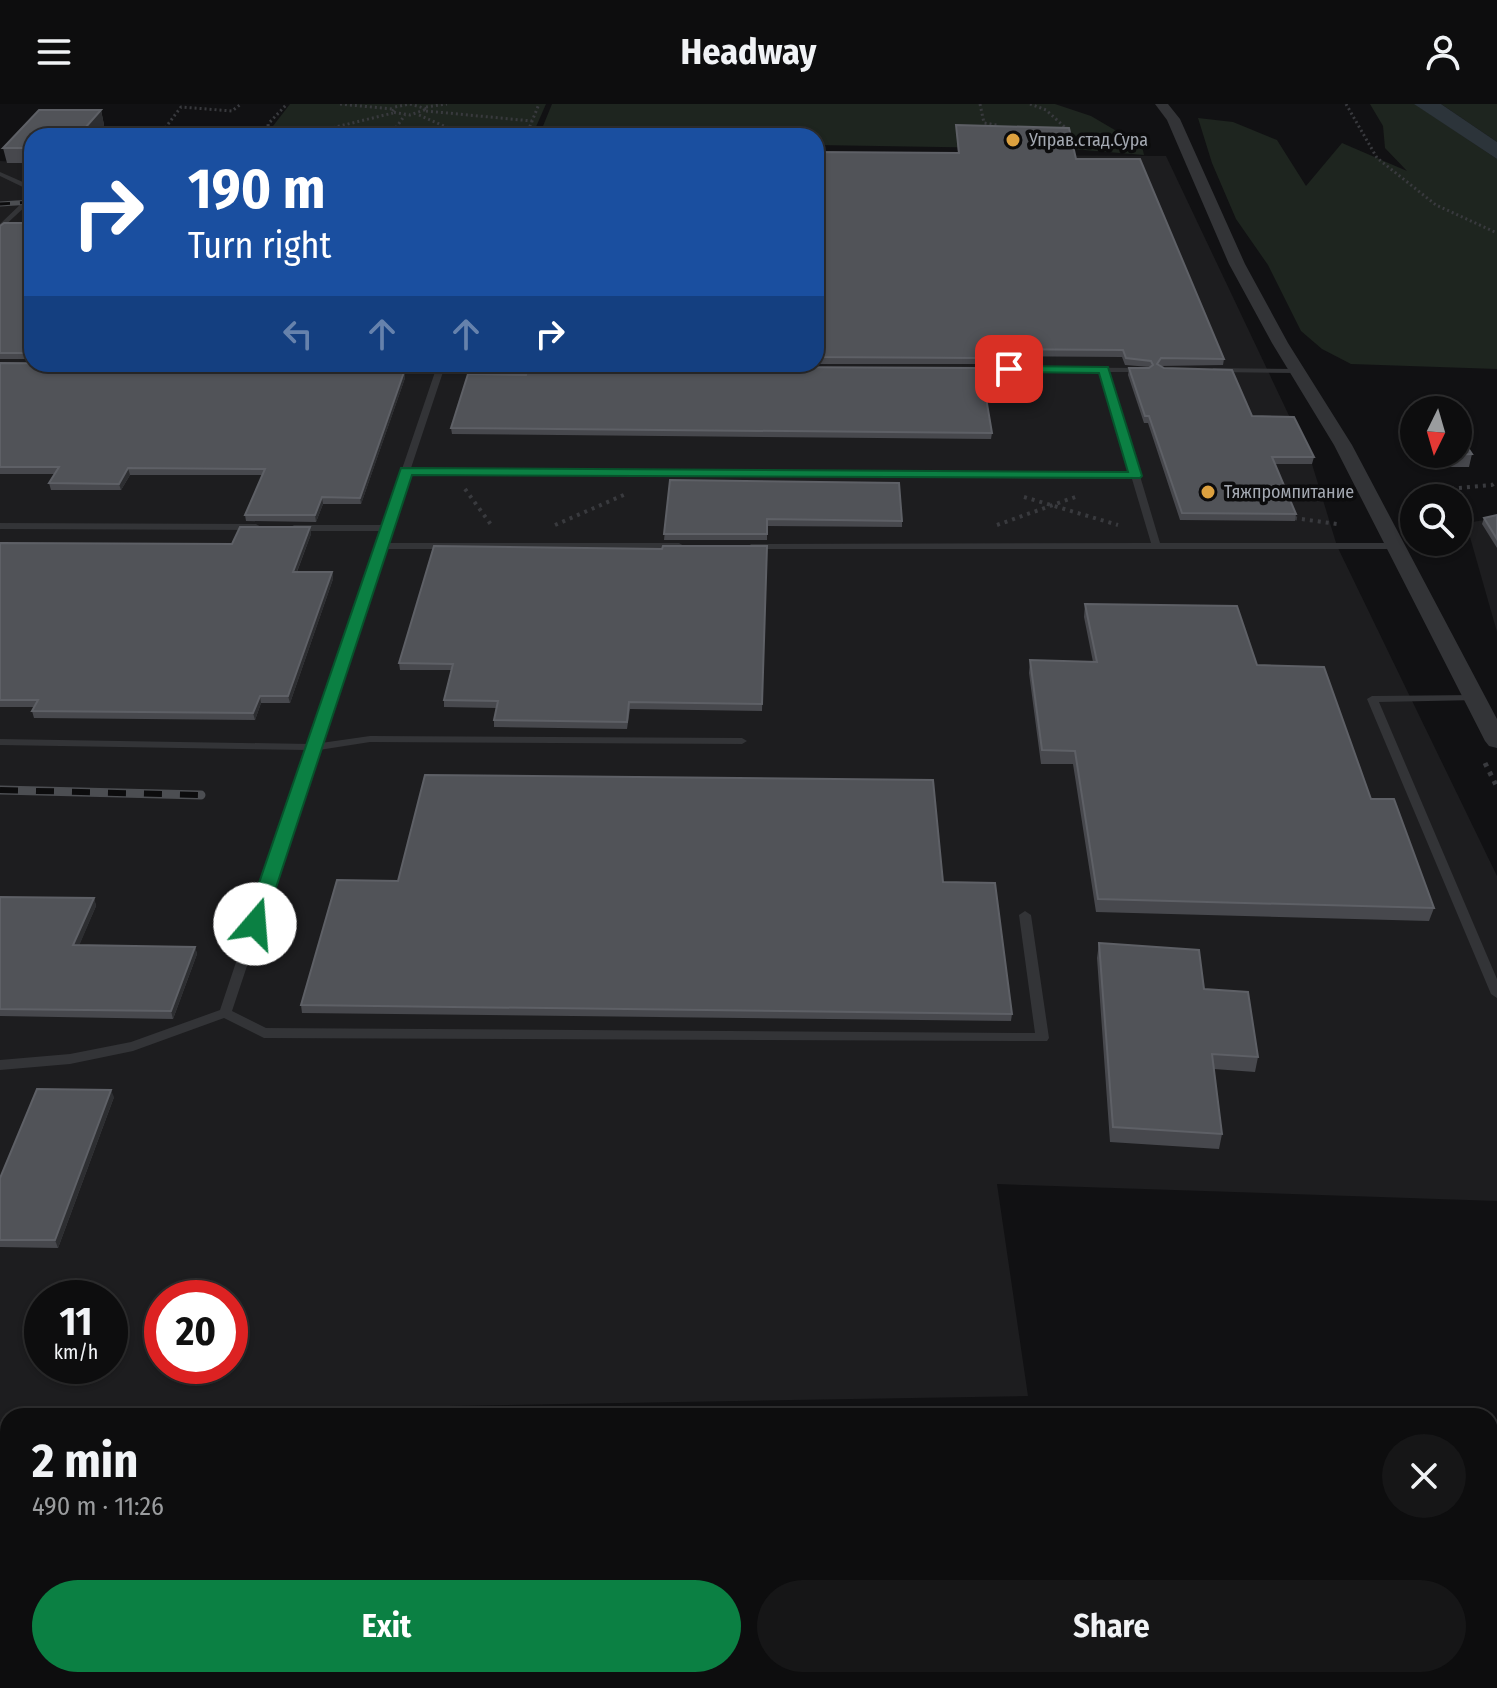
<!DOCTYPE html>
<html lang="en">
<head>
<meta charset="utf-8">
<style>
  body { margin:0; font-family:"Fira Sans Condensed",sans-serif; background:#161617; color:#f1f3f6; height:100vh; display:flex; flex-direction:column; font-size:30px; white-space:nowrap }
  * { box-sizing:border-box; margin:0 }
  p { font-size:26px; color:#9a9c9e }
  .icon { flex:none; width:44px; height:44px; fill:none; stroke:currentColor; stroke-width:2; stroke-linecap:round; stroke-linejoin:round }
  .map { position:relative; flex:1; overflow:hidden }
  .sheet { position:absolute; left:0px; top:1304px; width:1498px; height:280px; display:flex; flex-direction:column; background:#0d0d0e; border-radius:24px 24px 0 0; box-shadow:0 2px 6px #0004,0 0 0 2px #2d2d2e }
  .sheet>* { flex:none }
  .banner { position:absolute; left:24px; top:24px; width:800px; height:244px; border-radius:24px; box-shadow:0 2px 6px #0004,0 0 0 2px #2d2d2e; background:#1a4fa0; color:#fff; overflow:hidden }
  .needle { width:52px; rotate:185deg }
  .tools { position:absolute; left:1400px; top:292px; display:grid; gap:16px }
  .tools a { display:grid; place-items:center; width:72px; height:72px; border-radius:50%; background:#0d0d0e; box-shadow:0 2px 6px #0004,0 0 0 2px #2d2d2e; font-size:40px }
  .speed { position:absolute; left:24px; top:1176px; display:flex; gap:16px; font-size:40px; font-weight:700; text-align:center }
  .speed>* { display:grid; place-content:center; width:104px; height:104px; border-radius:50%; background:#0d0d0e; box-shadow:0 2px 6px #0004,0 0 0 2px #2d2d2e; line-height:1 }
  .speed small { font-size:20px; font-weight:400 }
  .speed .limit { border:12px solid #d22; background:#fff; color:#111 }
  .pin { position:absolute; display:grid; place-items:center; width:68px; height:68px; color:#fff; margin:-34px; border-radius:16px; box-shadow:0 4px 12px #0006 }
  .me { position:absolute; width:88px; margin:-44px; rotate:18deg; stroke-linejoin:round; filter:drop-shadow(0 0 6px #0008) }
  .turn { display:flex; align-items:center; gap:28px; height:168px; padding:0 32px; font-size:36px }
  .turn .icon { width:104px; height:104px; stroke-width:2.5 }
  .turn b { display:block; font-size:56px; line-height:68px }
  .lanes { display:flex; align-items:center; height:76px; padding:0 32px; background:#0003; justify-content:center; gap:40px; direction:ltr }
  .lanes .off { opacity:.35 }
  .round { display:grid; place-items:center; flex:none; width:84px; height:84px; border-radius:42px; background:#161617 }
  .overview { display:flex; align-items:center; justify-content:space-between; height:136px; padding:0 32px }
  h1 { font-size:48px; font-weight:700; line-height:60px }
  .action { display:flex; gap:16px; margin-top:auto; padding:16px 32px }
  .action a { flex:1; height:92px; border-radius:48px; background:#0b8043; color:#fff; font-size:32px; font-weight:700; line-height:92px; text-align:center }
  .action a+a { background:#161617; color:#f1f3f6 }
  header { display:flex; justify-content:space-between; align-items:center; height:104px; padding:0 32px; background:#0d0d0e; font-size:36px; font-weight:700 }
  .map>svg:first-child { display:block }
  .built { fill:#1d1d1f; fill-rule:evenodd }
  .green { fill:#1e251f }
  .water { fill:#2c343a }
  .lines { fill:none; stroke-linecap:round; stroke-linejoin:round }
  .path-far3 { stroke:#393a3e; stroke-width:3; stroke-dasharray:2 3; stroke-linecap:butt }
  .path-far2 { stroke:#393a3e; stroke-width:4; stroke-dasharray:3 5; stroke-linecap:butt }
  .path-far1 { stroke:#393a3e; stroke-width:5; stroke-dasharray:4 6; stroke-linecap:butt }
  .path { stroke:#393a3e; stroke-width:7; stroke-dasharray:5 8; stroke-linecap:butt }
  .service { fill:#333437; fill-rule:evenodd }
  .minor { fill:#333437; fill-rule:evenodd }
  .secondary { fill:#414347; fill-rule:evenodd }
  .rail-far1-casing { stroke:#4c4e52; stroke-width:5 }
  .rail-casing { stroke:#4c4e52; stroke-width:9 }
  .rail-far1 { stroke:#0c0c0d; stroke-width:3; stroke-dasharray:10; stroke-linecap:butt }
  .rail { stroke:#0c0c0d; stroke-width:6; stroke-dasharray:18; stroke-linecap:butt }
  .wall { fill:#47484d }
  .shaded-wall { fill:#2d2e31 }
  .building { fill:#515358; stroke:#5e6066; stroke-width:2 }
  .route { fill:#0b8043; stroke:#07532c; stroke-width:2 }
  .poi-dot { fill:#dda13f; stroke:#0c0c0d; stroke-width:3 }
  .labels { text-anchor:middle; stroke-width:7; stroke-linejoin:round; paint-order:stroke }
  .far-poi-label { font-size:18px; fill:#a4a9b2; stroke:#0c0c0d; text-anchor:start }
</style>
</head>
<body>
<header><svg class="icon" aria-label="menu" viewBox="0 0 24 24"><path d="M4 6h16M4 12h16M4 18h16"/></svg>Headway<svg class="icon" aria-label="person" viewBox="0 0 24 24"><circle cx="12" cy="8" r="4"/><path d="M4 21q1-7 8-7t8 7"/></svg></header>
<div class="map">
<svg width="1497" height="1584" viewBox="0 0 1497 1584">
  <rect width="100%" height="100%" fill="#111113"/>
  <g class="built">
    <path d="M816,50L1166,52L1312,360L1337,442L1497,772V1097L997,1080L1028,1292L102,1308L8,1312V1316L0,1317V57L32,59V260H816ZM42,1194H110V1262H42ZM162,1194H230V1262H162Z"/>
    <path d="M1497,414V528L1466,419Z"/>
    <path d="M999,1576H1475L1477,1584H545Z"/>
  </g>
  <g class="green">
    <path d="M290,0H546L532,32H277L273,22Z"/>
    <path d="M552,0H1055L1091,12L1142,42L1144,51L1072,45L816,41V32H539Z"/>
    <path d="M1370,0H1415L1497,55V265L1351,260L1322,245L1301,227L1268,161L1236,115L1212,59L1198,14L1233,18L1277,36L1306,82L1342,39L1407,67L1385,44L1383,22Z"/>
    <path d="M1441,0H1497V38Z"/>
  </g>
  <path class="water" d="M1414,0H1441L1497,38V55Z"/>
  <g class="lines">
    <g class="path-far3">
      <path d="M340,0L392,5"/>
      <path d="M410,0L427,5L410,11L392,8L395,3Z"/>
      <path d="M980,0L984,19L997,21"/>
      <path d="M1030,0L1046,6L1068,26"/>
      <path d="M1346,0L1377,54L1436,101L1497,129"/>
      <path d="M426,3L447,0"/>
      <path d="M426,7L532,17"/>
      <path d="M419,11L467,32"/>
      <path d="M159,32L181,3L232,7L241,0"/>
      <path d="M269,32L268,20L287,0"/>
      <path d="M299,32L393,9"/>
      <path d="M390,32L405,11"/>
      <path d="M526,32L539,0"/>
    </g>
    <g class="path-far2">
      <path d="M465,385L492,422"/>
      <path d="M1024,393L1118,421"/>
      <path d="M1440,394L1436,386L1492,381L1497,377"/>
      <path d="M1294,414L1337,420"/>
      <path d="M555,421L626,390"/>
      <path d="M997,421L1078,392"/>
    </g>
    <path class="path-far1" d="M1485,659L1497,683"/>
    <g class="path">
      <path d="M1490,1452L1497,1449"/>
      <path d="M0,1458H8"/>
    </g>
    <g class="service">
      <path d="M0,68L32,82V94L29,99L0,126V120L24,97L29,86L0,72Z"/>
      <path d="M381,260L545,261L549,263L545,265H444L411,364L1130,369L1101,268L967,267L963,265L967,263L1145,264L1149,266L1148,268H1109L1160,439H1394L1399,442L1394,445H754L749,442L751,440L1151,439L1132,375L410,370L387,439H679L684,442L679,445H385L321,639L370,632L742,634L747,637L742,640L370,638L319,646L232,907L266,924L1035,929L1019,811L1025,807L1031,811L1049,934L1047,937L264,934L224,914L133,947L70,960L0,966V956L70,950L131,938L220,906L307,646L0,641V635L310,640L382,427H294L289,424L294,421H383L436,265L383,264L379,262Z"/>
      <path d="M1213,264L1297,265L1301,267L1297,269L1216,268L1212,266Z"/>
      <path d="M0,419L256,420L261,423L256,426L0,425Z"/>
      <path d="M1474,591L1479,594L1478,596L1379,598L1497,875V894L1491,890L1367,595L1372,592Z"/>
      <rect x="812" y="1576" width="18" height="8"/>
      <path d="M1142,1576H1160L1162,1584H1144Z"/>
    </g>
    <path class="minor" d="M1155,0H1168L1180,15L1245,160L1288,239L1352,341L1497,615V644L1489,642L1485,637L1334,341L1272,239L1229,160L1167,16Z"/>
    <g class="secondary">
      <rect x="1490" y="1482" width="7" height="48"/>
      <path d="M8,1494V1544L0,1545V1495Z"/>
    </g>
    <defs>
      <path id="rail-far1" d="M0,100L32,98"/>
      <path id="rail" d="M0,686L201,691"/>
    </defs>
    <use href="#rail-far1" class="rail-far1-casing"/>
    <use href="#rail" class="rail-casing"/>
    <use href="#rail-far1" class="rail-far1"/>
    <use href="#rail" class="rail"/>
  </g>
  <g class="wall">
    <path d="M39,6H101L104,21L94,32H32V59H7L3,44Z"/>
    <path d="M956,21L1076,55L1224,255L1223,261L1160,262L1252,312L1314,353L1312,360H1275L1296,410L1295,417L1180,416L1148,319H1144L1128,271L1129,264L1150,263L1125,261L1122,253L979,252L978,260H816V48L958,49Z"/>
    <path d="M32,116V255H0V122L29,119Z"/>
    <path d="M0,259L404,268L405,274L361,400H323L316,418L246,417L245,411L262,371H130L121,386H51L49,379L55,370H0Z"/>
    <path d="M1411,303L1414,306V325L1408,315Z"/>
    <path d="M451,324L992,329L991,335L452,330Z"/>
    <path d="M1430,350H1472L1469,363H1438Z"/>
    <path d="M670,376L902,417V423L767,422V436H664Z"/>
    <path d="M1497,411V444L1482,420L1484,414Z"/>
    <path d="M310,423L311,430L297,468H332L333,475L290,599H261L255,616L34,614L32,607L34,603H0V439L232,440Z"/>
    <path d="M767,442L762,607L630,605L627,625L494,623V616L496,604L444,603V596L451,566H400L399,559L662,445Z"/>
    <path d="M1085,500L1257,561L1371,695L1434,804L1429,817L1096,808L1073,660H1041L1029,569L1030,556L1093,558L1084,513Z"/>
    <path d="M398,777L943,778L1012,910L1011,917L302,909L301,901Z"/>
    <path d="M0,793L94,794L96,802L79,841L195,843L197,850L173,915L0,912Z"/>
    <path d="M1099,839L1204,885L1258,953L1255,968L1214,965L1222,1030L1219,1045L1110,1038L1097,854Z"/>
    <path d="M114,993L58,1144L0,1143V1074Z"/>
  </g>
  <g class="shaded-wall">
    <path d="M101,6L104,21L94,32H78Z"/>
    <path d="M404,268L405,274L361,400L360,394Z"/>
    <path d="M128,364L130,371L121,386L119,380Z"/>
    <path d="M322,393L323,400L316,418L315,411Z"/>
    <path d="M310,423L311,430L294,475L293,468Z"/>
    <path d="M332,468L333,475L290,599L288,592Z"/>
    <path d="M260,592L261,599L255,616L253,609Z"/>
    <path d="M94,794L96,802L76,849L73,841Z"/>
    <path d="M195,843L197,850L173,915L171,907Z"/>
    <path d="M111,986L114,993L58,1144L55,1136Z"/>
  </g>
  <g class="building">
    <path d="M39,6H101L78,32H32V44H3Z"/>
    <path d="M956,21L1069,24L1076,55H1140L1224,255L1161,254L1157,260L1164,264L1232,266L1252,312L1294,313L1314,353H1272L1296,410L1182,409L1149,312H1145L1129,264H1149L1153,261L1151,257L1126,254L1123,246L978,245L979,254L816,253V48L959,49Z"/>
    <path d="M32,116V249H0V122L4,119H29Z"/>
    <path d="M0,259L397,262L394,268H404L360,394L322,393L315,411H245L265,365L128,364L119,380L49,379L59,363H0Z"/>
    <path d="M528,262L981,264L992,329L451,324L468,270L526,271Z"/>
    <path d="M1440,302L1442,306H1414V308L1411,303Z"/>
    <path d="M1458,329L1472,350L1442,351L1458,350Z"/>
    <path d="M670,376L899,379L902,417L767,415V430H664Z"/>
    <path d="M1497,411V435L1484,414Z"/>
    <path d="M240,423H310L293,468H332L288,592H260L253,609L32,607L38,596H0V439L232,440Z"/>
    <path d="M434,442L662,445L663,442H767L762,600L629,598L627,618L494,616L498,597L444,596L453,560L399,559Z"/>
    <path d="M1085,500L1237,502L1257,561L1324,563L1371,695H1394L1434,804L1098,795L1075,647L1042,646L1030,556L1097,558Z"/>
    <path d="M425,671L933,676L943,778L995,779L1012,910L301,901L337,776L398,777Z"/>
    <path d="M0,793L94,794L73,841L195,843L171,907L0,905Z"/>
    <path d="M1099,839L1199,846L1204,885L1248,888L1258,953L1212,950L1222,1030L1113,1023Z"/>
    <path d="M37,985L111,986L55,1136H0V1074Z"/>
  </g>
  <path class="route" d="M1009,262L1108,263L1142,372L1140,374L412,371L264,820L261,825H248L245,820L401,364L1128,368L1099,269L1005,268V263Z"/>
  <g class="poi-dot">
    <circle cx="1013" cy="36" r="8"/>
    <circle cx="1208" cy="388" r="8"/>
  </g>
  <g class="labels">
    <g class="far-poi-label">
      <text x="1029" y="42">Управ.стад.Сура</text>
      <text x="1224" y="394">Тяжпромпитание</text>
    </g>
  </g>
</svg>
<div class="tools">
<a><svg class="needle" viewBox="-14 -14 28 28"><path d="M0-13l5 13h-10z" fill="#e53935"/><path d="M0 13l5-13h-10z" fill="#9a9c9e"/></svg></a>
<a><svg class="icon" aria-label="search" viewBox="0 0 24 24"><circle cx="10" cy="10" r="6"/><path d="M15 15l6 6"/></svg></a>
</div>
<div class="speed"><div>11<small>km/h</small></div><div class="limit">20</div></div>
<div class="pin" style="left:1009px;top:265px;background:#d93025"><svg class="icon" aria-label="arrive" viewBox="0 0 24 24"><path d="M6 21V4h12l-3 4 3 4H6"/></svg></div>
<svg class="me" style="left:255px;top:820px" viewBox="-20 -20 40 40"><circle r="19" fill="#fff"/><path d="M0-13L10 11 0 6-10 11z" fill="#0b8043"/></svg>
<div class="banner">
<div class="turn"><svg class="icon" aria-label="right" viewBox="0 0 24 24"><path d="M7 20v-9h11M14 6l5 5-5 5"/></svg><div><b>190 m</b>Turn right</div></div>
<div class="lanes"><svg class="icon off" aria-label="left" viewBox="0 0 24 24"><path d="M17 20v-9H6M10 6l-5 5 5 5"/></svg><svg class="icon off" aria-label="ahead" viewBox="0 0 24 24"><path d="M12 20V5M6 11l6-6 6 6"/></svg><svg class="icon off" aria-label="ahead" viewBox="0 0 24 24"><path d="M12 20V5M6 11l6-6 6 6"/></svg><svg class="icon" aria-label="right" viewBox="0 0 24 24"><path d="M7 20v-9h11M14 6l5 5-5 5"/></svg></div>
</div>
<section class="sheet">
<div class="overview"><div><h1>2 min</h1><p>490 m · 11:26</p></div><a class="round"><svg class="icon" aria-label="close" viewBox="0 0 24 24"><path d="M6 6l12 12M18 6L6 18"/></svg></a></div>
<div class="action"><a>Exit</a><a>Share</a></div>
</section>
</div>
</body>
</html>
